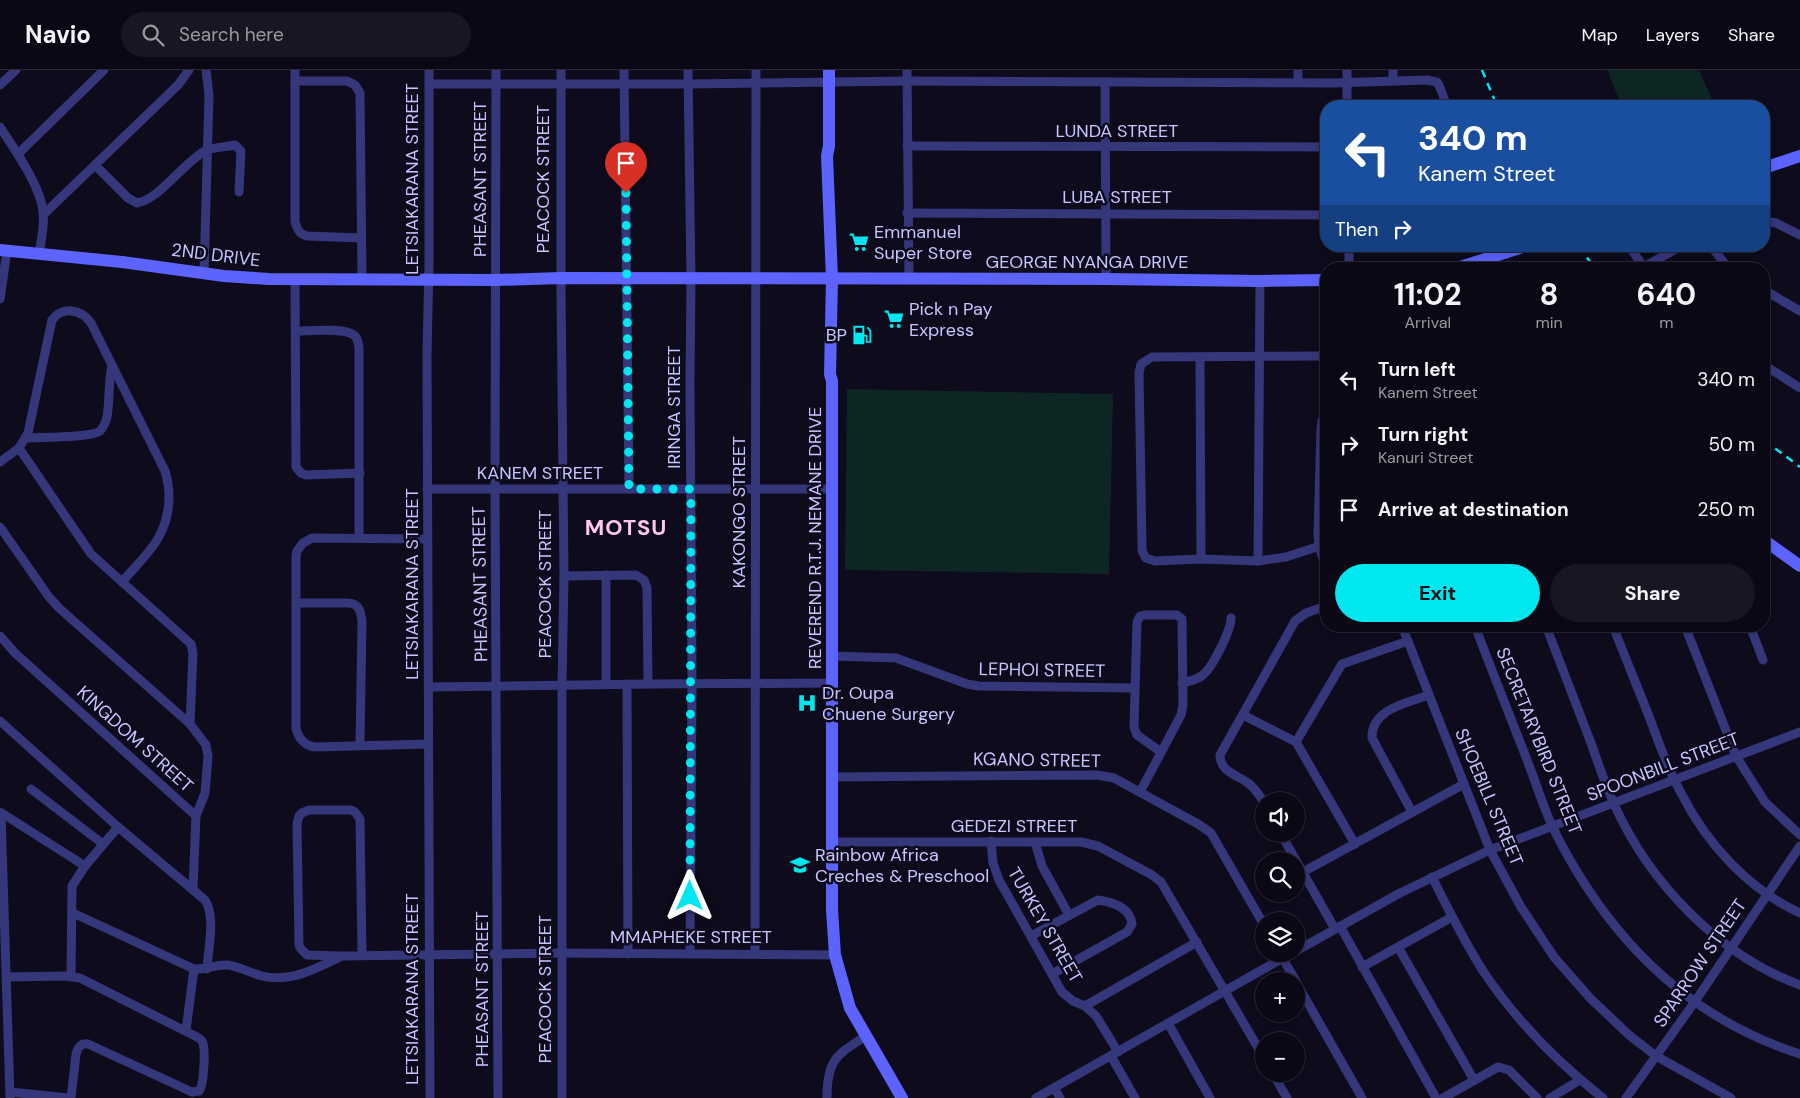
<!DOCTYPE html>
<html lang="en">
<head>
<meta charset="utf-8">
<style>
  body { margin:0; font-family:"DM Sans",sans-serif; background:#181622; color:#f1f3f6; height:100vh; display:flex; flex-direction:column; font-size:19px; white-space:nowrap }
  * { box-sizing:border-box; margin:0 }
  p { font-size:16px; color:#999aa0 }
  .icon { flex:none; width:28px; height:28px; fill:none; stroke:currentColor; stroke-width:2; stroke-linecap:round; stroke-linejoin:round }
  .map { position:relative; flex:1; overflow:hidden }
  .side { position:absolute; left:1320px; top:192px; width:450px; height:370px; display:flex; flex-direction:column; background:#0a0815; border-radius:20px; box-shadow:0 2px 8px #0003,0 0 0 1px #2a2934 }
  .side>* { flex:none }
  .top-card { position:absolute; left:1320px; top:30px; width:450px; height:152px; border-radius:20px; box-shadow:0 2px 8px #0003,0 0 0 1px #2a2934; background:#1a4fa0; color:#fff; overflow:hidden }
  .controls { position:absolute; left:1255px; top:722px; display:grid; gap:10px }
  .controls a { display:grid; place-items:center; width:50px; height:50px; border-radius:50%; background:#0a0815; box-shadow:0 2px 8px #0003,0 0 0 1px #2a2934; font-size:25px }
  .pin { position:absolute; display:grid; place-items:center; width:42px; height:42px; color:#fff; margin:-51px -21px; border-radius:50% 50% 50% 0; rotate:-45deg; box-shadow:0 0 5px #0007 }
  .pin .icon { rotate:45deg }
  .me { position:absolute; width:55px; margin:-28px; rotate:0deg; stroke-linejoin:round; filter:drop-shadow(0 0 4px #0008) }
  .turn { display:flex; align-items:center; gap:18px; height:105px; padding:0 15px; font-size:22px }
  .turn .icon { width:65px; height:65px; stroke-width:2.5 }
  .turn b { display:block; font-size:35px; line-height:42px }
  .then { display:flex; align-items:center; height:48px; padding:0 15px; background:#0003; gap:10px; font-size:19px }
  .eta { display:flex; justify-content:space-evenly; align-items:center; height:85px; text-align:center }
  .eta b { font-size:30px; font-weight:700; line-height:35px }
  .button { display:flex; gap:10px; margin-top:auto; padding:10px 15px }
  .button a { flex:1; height:58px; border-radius:30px; background:#00e7f0; color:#111; font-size:20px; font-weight:700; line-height:58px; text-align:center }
  .button a+a { background:#181622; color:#f1f3f6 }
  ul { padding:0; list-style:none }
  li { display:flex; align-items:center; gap:15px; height:65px; padding:0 15px }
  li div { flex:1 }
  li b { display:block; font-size:19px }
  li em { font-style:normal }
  header { display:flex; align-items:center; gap:30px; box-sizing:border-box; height:70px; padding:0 25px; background:#0a0815; border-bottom:1px solid #2a2934 }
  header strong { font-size:24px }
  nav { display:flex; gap:28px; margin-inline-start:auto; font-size:18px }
  .search { width:350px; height:45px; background:#181622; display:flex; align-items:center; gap:12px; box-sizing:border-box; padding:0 18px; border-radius:28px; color:#999aa0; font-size:19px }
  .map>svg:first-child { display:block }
  .green { fill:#0e2623 }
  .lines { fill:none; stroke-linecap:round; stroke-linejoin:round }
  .street { stroke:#35377b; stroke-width:9 }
  .secondary { stroke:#5c63ff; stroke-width:12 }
  .rail { stroke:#00e7f0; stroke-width:2.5; stroke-dasharray:8 6; stroke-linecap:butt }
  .route { stroke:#00e7f0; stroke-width:9; stroke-dasharray:0 16.2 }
  .labels { text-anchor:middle; stroke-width:5; stroke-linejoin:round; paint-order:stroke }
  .street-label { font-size:18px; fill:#c8c5ff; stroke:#0d0b1c }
  .poi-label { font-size:18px; fill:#c8c5ff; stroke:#0d0b1c; text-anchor:start }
  .district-label { font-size:22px; font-weight:bold; letter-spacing:1px; fill:#ffc7ee; stroke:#0d0b1c }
</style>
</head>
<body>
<header>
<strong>Navio</strong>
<div class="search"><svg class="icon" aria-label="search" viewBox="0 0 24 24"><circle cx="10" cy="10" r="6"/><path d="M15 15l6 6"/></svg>Search here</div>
<nav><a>Map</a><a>Layers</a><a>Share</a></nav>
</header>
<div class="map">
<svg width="1800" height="1028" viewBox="0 0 1800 1028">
  <rect width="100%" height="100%" fill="#0d0b1c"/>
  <g class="green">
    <path d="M1607,0H1699L1715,36H1622Z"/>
    <path d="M847,319L1113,324L1109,504L845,500Z"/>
  </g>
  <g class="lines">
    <g class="street">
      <path d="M295,0V151C297,159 299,164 307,166L361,168"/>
      <path d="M429,0V194L427,284L430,1028"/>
      <path d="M496,0L495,418L498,1028"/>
      <path d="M561,0V221L564,506L562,615V1028"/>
      <path d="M624,0L629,419"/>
      <path d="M688,0L691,209L690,312L692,614L690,884"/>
      <path d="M907,0L909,209"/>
      <path d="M1298,0V12"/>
      <path d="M1347,0V36"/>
      <path d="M1393,10V0"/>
      <path d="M295,11H347L355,15L360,23L362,209"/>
      <path d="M1105,12L1106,209"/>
      <path d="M429,14H688L907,11L1334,13L1427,10L1437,12L1439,15L1447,36"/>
      <path d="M0,15L16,0"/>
      <path d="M0,57C14,79 41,116 43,142C45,155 41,171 39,184"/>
      <path d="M907,76L1326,77"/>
      <path d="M18,84L104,0"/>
      <path d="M95,95L128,128L137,133C160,129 183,93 205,81C213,77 226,77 235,75L241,81L239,122"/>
      <path d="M907,143L1326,145"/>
      <path d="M44,144L178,15L189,0"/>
      <path d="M1764,151L1776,153L1800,165"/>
      <path d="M1349,176V199"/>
      <path d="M1629,176L1645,199"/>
      <path d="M1711,176L1729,199"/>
      <path d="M1644,197L1681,176"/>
      <path d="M204,203L209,25L206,0"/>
      <path d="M295,210L296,397L301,403L306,405L360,403"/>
      <path d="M1764,220L1800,241"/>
      <path d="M0,229L7,181"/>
      <path d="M296,261C309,261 346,257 355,266C358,269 358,274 359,277V467"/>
      <path d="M1326,286L1152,287L1141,294L1139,303L1142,476V481L1146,488L1155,491L1201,489L1258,491L1286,487L1326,474"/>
      <path d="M1200,287L1201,489"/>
      <path d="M1764,295L1800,318"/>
      <path d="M1326,347L1322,350L1321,360L1318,462L1319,476L1326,499"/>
      <path d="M26,368C40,367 91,368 100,361C104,357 106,351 107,347C110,330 108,312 112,296"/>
      <path d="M19,378L91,484L191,574L193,583L190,654"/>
      <path d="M0,392L19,378L28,363L52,250C63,235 82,240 91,253L165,401C168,410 169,418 169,428C168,468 146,484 122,512"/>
      <path d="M427,419H833"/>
      <path d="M0,457L49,527L59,538L190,654L206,675L208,686L205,723L196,746L193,819"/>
      <path d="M427,469L312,468L303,473L297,481L296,486V658C298,668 305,676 315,677L428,674"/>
      <path d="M1258,491L1260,211"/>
      <path d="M564,506L636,505L644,510L647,518L648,614"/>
      <path d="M296,533H349C360,534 361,543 362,552L360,675"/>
      <path d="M1402,556L1490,780L1521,837L1554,887L1590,928L1629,965L1656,986L1731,1028"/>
      <path d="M1475,556C1492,601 1510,646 1527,690C1536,713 1543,736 1553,758C1606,865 1684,947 1800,984"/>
      <path d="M1546,556C1561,595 1576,634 1591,673C1598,693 1605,714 1614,734C1649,812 1718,885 1800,915"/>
      <path d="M1613,556C1625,587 1638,618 1650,649C1659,674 1668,699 1681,723C1707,774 1748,819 1800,843"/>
      <path d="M1685,556L1736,686L1765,732L1800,765"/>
      <path d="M1750,556L1763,590"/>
      <path d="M0,566L15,583L196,746"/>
      <path d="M833,586L896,588L967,614L979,616L1134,618"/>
      <path d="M1182,613C1190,611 1198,610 1204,604C1213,596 1231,560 1231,548"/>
      <path d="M606,614V505"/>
      <path d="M627,614L628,884"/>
      <path d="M429,617L648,614L833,613"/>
      <path d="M1243,645L1296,672L1355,774"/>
      <path d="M0,651L118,757L205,830C216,847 208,879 207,899"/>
      <path d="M1296,672L1342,594L1408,571"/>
      <path d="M832,707L1097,705L1114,708L1198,754L1211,763L1264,855"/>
      <path d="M31,719L103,774"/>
      <path d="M1140,722L1181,645L1183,635L1182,549L1177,545H1144L1140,546L1137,552L1134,657L1137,665L1161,682"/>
      <path d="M1264,732C1259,725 1255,718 1248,713C1237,705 1220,702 1220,685L1295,551L1306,543L1326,536"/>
      <path d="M0,742L85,796"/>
      <path d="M1412,742L1372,668C1371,639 1407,633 1429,625"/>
      <path d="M1,744L10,1028"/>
      <path d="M1281,764L1335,859"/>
      <path d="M991,771L993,793L999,810L1062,922L1073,931L1085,936L1197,872"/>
      <path d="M832,772H1081L1098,776L1152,805L1161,812L1264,988"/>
      <path d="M1035,772L1042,796L1069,845"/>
      <path d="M1303,802L1464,714"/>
      <path d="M1432,807C1448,839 1464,871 1483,901C1515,949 1557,992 1603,1028"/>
      <path d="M73,843L194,899C206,900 216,894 228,895C240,897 251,903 262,906C289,913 316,899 340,887"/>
      <path d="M1340,856L1436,1028"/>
      <path d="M1031,866L1098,830C1113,832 1130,838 1132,854L1127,862L1052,904"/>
      <path d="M1398,877L1474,1010"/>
      <path d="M1296,881L1400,823L1490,780L1800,662"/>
      <path d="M755,883L756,0"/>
      <path d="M1280,884L1296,911"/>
      <path d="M362,885L360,749L355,742L351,740H309L302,743L299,746L297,754L299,875L301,879L307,885L342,886L563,883L835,885"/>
      <path d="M1362,897L1452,847"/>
      <path d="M71,906L72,816L85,796L118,757"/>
      <path d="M7,907L65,906L80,908L195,966C198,967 200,969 202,971C206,978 204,1015 199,1021L192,1022"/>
      <path d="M1296,912L1362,1028"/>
      <path d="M1085,936L1096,946L1118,982"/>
      <path d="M1168,953L1210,1028"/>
      <path d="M186,960L194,899"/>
      <path d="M1111,986L1135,1028"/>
      <path d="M1273,1004L1287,1028"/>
      <path d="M1054,1018L1060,1028"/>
      <path d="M10,1022L69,1028"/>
      <path d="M71,1028L76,984C78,977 81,973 88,974L192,1022"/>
      <path d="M827,1028C827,990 836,985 866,966"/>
      <path d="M1036,1028L1290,884"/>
      <path d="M1443,1028L1498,997L1509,1000L1537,1028"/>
      <path d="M1550,1028L1580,1010"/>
      <path d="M1626,1028L1694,933L1800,776"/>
    </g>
    <g class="secondary">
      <path d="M829,0V76L827,86L832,209L830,304L832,311V840L835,885L850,938L902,1028"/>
      <path d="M1764,98L1800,86"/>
      <path d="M0,180L122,192L224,206L269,209L496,210L561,208L1106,209L1260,211L1326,210"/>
      <path d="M1454,199L1526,176"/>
      <path d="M1764,470L1800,496"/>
    </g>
    <g class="rail">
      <path d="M1482,0L1497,36"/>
      <path d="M1579,176L1595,199"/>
      <path d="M1764,370L1800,397"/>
    </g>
  </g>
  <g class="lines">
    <path class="route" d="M626,123L629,419H691L690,826"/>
  </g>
  <defs>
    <symbol id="supermarket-bare" viewBox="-9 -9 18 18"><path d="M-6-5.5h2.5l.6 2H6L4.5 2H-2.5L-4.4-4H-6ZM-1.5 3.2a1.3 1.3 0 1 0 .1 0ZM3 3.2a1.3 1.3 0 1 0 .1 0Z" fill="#00e7f0" stroke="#0d0b1c" stroke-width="2.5" paint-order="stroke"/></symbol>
    <symbol id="fuel-bare" viewBox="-9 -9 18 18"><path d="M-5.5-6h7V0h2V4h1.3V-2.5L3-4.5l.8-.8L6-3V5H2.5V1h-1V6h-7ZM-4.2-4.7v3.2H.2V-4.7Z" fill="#00e7f0" stroke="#0d0b1c" stroke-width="2.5" paint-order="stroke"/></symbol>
    <symbol id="hospital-bare" viewBox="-9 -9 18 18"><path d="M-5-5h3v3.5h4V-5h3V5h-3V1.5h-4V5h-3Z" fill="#00e7f0" stroke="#0d0b1c" stroke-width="2.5" paint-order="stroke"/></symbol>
    <symbol id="school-bare" viewBox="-9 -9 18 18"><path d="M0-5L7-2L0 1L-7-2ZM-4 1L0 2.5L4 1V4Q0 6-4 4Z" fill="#00e7f0" stroke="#0d0b1c" stroke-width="2.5" paint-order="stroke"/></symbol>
  </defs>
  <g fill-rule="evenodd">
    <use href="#supermarket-bare" x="845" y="158" width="28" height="28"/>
    <use href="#supermarket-bare" x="880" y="235" width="28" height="28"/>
    <use href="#fuel-bare" x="848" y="251" width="28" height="28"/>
    <use href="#hospital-bare" x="793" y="619" width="28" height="28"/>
    <use href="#school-bare" x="786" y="781" width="28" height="28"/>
  </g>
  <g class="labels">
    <g class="street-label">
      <text x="1117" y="67">LUNDA STREET</text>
      <text transform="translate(412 109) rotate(-90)" y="6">LETSIAKARANA STREET</text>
      <text transform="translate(480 109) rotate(-90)" y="6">PHEASANT STREET</text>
      <text transform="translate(543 109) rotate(-90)" y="6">PEACOCK STREET</text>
      <text x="1117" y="133">LUBA STREET</text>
      <text transform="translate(216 185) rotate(7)" y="6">2ND DRIVE</text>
      <text x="1087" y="198">GEORGE NYANGA DRIVE</text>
      <text transform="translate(674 337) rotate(-90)" y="6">IRINGA STREET</text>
      <text x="540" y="409">KANEM STREET</text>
      <text transform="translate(739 442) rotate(-90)" y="6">KAKONGO STREET</text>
      <text transform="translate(815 468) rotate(-90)" y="6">REVEREND R.T.J. NEMANE DRIVE</text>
      <text transform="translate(412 514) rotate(-90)" y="6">LETSIAKARANA STREET</text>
      <text transform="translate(480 514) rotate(-91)" y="6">PHEASANT STREET</text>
      <text transform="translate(545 514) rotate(-90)" y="6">PEACOCK STREET</text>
      <text transform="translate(1042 600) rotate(1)" y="6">LEPHOI STREET</text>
      <text transform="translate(135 669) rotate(42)" y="6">KINGDOM STREET</text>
      <text transform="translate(1539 671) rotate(68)" y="6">SECRETARYBIRD STREET</text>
      <text transform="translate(1037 690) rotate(1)" y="6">KGANO STREET</text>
      <text transform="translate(1663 697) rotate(-21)" y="6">SPOONBILL STREET</text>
      <text transform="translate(1489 727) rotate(67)" y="6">SHOEBILL STREET</text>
      <text x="1014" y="762">GEDEZI STREET</text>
      <text transform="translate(1045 855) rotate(60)" y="6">TURKEY STREET</text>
      <text x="691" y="873">MMAPHEKE STREET</text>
      <text transform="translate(1700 893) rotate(-56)" y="6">SPARROW STREET</text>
      <text transform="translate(412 919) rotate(-90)" y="6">LETSIAKARANA STREET</text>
      <text transform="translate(482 919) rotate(-90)" y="6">PHEASANT STREET</text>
      <text transform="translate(545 919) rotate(-90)" y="6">PEACOCK STREET</text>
    </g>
    <g class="poi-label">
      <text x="874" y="168">Emmanuel<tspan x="874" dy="21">Super Store</tspan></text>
      <text x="909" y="245">Pick n Pay<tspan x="909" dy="21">Express</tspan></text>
      <text x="847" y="271" text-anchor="end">BP</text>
      <text x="822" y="629">Dr. Oupa<tspan x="822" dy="21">Chuene Surgery</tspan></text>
      <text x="815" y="791">Rainbow Africa<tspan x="815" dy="21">Creches &amp; Preschool</tspan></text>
    </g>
    <g class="district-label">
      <text x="626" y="465">MOTSU</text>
    </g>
  </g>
</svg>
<div class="controls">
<a><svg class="icon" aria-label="sound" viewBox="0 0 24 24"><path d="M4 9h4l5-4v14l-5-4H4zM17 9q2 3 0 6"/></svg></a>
<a><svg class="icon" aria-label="search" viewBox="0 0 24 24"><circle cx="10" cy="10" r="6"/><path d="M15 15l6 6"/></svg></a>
<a><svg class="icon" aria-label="layers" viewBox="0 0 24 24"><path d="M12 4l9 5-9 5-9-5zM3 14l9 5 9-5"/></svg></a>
<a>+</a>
<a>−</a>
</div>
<div class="pin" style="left:626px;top:123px;background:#d93025"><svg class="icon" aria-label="arrive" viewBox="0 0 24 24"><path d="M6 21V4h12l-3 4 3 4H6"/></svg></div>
<svg class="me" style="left:690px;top:826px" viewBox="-20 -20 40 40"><path d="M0-17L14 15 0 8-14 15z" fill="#00e7f0" stroke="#fff" stroke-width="4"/></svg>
<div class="top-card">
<div class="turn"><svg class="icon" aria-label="left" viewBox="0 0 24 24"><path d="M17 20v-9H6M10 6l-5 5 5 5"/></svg><div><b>340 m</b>Kanem Street</div></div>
<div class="then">Then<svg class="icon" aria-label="right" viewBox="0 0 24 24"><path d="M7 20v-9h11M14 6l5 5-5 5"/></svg></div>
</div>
<section class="side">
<div class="eta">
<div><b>11:02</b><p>Arrival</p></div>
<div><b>8</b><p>min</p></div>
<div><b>640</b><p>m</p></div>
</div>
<ul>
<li><svg class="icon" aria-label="left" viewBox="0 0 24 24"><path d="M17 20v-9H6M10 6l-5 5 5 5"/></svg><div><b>Turn left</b><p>Kanem Street</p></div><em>340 m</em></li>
<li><svg class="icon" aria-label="right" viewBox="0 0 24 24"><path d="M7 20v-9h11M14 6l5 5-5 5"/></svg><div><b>Turn right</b><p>Kanuri Street</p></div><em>50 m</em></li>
<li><svg class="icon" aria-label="arrive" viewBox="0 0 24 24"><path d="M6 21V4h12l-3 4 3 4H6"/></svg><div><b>Arrive at destination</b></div><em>250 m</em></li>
</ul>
<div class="button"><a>Exit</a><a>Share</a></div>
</section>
</div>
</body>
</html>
